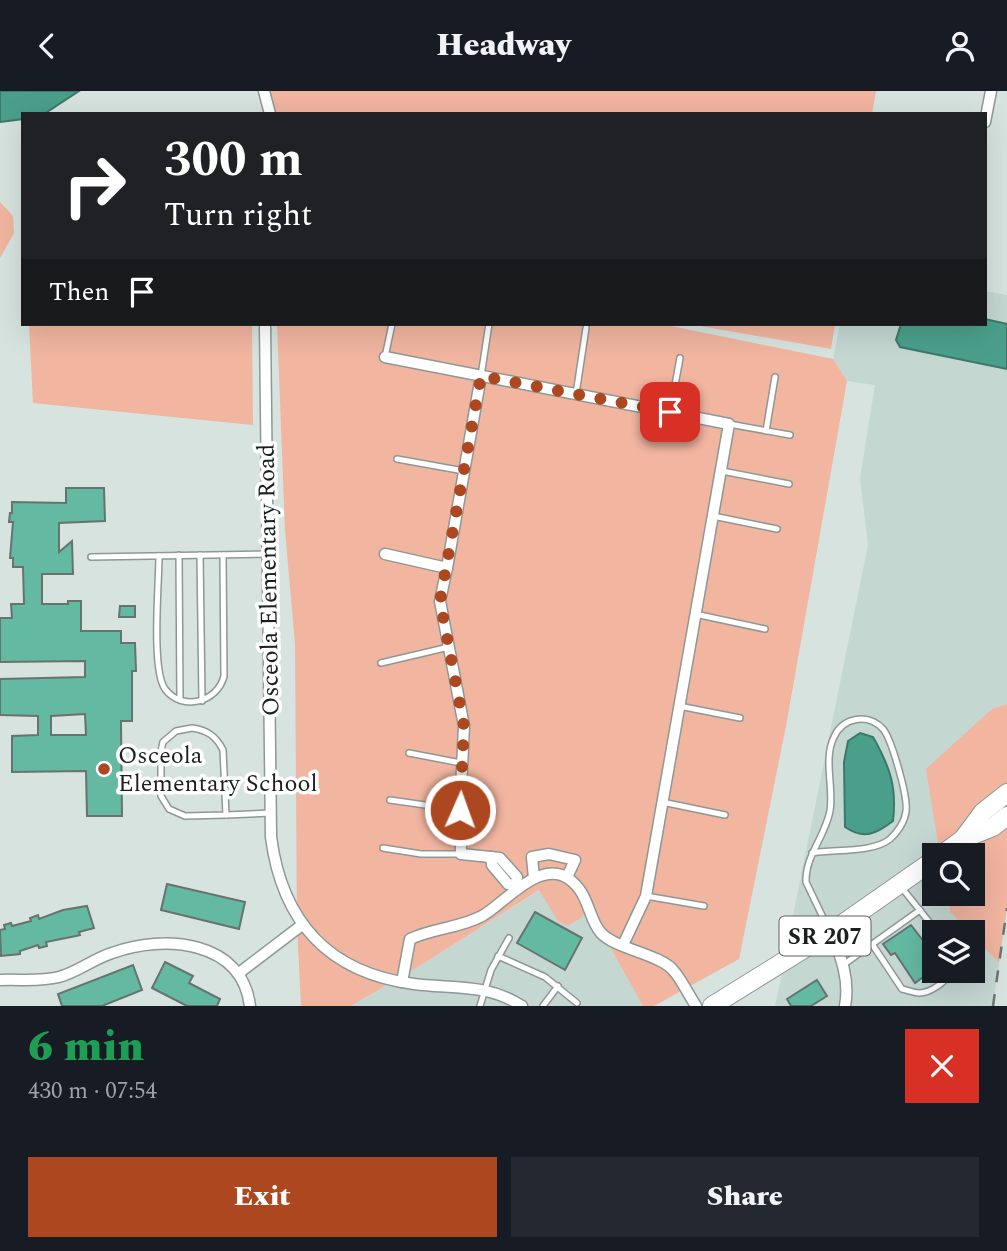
<!DOCTYPE html>
<html lang="en">
<head>
<meta charset="utf-8">
<style>
  body { margin:0; font-family:Spectral,serif; background:#242831; color:#f1f3f6; height:100vh; display:flex; flex-direction:column; font-size:26px; white-space:nowrap }
  * { box-sizing:border-box; margin:0 }
  p { font-size:23px; color:#9ea1a6 }
  .icon { flex:none; width:38px; height:38px; fill:none; stroke:currentColor; stroke-width:2; stroke-linecap:round; stroke-linejoin:round }
  .map { position:relative; height:915px; overflow:hidden }
  .sheet { display:flex; flex-direction:column; background:#171b24; flex:1 }
  .sheet>* { flex:none }
  .top-card { position:absolute; left:21px; top:21px; width:966px; height:214px; border-radius:0px; box-shadow:0 7px 28px #0002; background:#202124; color:#fff; overflow:hidden }
  .buttons { position:absolute; left:922px; top:752px; display:grid; gap:14px }
  .buttons a { display:grid; place-items:center; width:63px; height:63px; border-radius:0px; background:#171b24; box-shadow:0 7px 28px #0002; font-size:35px }
  .pin { position:absolute; display:grid; place-items:center; width:60px; height:60px; color:#fff; margin:-30px; border-radius:14px; box-shadow:0 4px 10px #0006 }
  .me { position:absolute; width:77px; margin:-38px; rotate:2deg; stroke-linejoin:round; filter:drop-shadow(0 0 5px #0008) }
  .turn { display:flex; align-items:center; gap:24px; height:147px; padding:0 28px; font-size:32px }
  .turn .icon { width:91px; height:91px; stroke-width:2.5 }
  .turn b { display:block; font-size:49px; line-height:60px }
  .then { display:flex; align-items:center; height:66px; padding:0 28px; background:#0003; gap:14px; font-size:26px }
  .round { display:grid; place-items:center; flex:none; width:74px; height:74px; border-radius:0px; background:#242831 }
  .head { display:flex; align-items:center; justify-content:space-between; height:119px; padding:0 28px }
  h1 { font-size:42px; font-weight:800; line-height:52px; color:#1e9e55 }
  .primary-button { display:flex; gap:14px; margin-top:auto; padding:14px 28px }
  .primary-button a { flex:1; height:80px; border-radius:0px; background:#ad471f; color:#fff; font-size:28px; font-weight:800; line-height:80px; text-align:center }
  .primary-button a+a { background:#242831; color:#f1f3f6 }
  header { display:flex; justify-content:space-between; align-items:center; height:91px; padding:0 28px; background:#171b24; font-size:32px; font-weight:800 }
  .map>svg:first-child { display:block }
  .built { fill:#c4d7d1 }
  .green { fill:#f1b5a0 }
  .water { fill:#4a9f8b; stroke:#3c796a; stroke-width:2 }
  .building { fill:#64b9a3; stroke:#68726f; stroke-width:2; fill-rule:evenodd }
  .lines { fill:none; stroke-linecap:round; stroke-linejoin:round }
  .service-casing { stroke:#8e9895; stroke-width:8 }
  .minor-casing { stroke:#8e9895; stroke-width:13 }
  .trunk-casing { stroke:#8e9895; stroke-width:20 }
  .service { stroke:#fff; stroke-width:5 }
  .minor { stroke:#fff; stroke-width:10 }
  .trunk { stroke:#fff; stroke-width:18 }
  .rail { stroke:#6d7573; stroke-width:2.5; stroke-dasharray:12 12; stroke-linecap:butt }
  .route { stroke:#ad471f; stroke-width:12; stroke-dasharray:0 21.6 }
  .poi-dot { fill:#ad471f; stroke:#fff; stroke-width:2.5 }
  .labels { text-anchor:middle; stroke-width:7; stroke-linejoin:round; paint-order:stroke }
  .shield { fill:#fff; stroke:#5f6262; stroke-width:2 }
  .shield-label { font-size:23px; font-weight:bold; fill:#1b1f1e }
  .street-label { font-size:24px; fill:#1b1f1e; stroke:#fff }
  .poi-label { font-size:24px; fill:#1b1f1e; stroke:#fff; text-anchor:start }
</style>
</head>
<body>
<header><svg class="icon" aria-label="back" viewBox="0 0 24 24"><path d="M15 5l-7 7 7 7"/></svg>Headway<svg class="icon" aria-label="person" viewBox="0 0 24 24"><circle cx="12" cy="8" r="4"/><path d="M4 21q1-7 8-7t8 7"/></svg></header>
<div class="map">
<svg width="1007" height="915" viewBox="0 0 1007 915">
  <rect width="100%" height="100%" fill="#d7e3df"/>
  <g class="built">
    <path d="M985,200L1007,204V233L985,228Z"/>
    <path d="M840,233H901L896,249L901,256L1007,278V613L992,618L939,758L785,864L868,454L860,387L875,294L847,290L833,268Z"/>
    <path d="M934,775V803H947L950,821L970,842H934V880H973V845L999,872L993,915H849L852,893L845,861L837,843Z"/>
    <path d="M540,799L587,816L643,915H351L426,871Z"/>
    <path d="M828,849L835,865L842,894L840,915H775L783,878Z"/>
  </g>
  <g class="green">
    <path d="M264,0H876L872,23H271Z"/>
    <path d="M0,111L13,125L14,142L0,167Z"/>
    <path d="M29,233H252L253,334L33,312Z"/>
    <path d="M277,233H661L833,268L847,290L786,635L739,868L654,915H643L588,817L581,827L567,835L558,830L539,799L426,871L351,915H301L297,835L295,553L285,439Z"/>
    <path d="M689,233H835L831,258Z"/>
    <path d="M1007,613V695L960,743L939,758L926,678L992,618Z"/>
    <path d="M1007,731V817L999,872L973,845V842H970L950,821L947,803H973V765H949Z"/>
  </g>
  <g class="water">
    <path d="M0,0H79L44,23H23V28L0,31Z"/>
    <path d="M985,228L1007,233V278L900,256L896,249L901,233H985Z"/>
    <path d="M860,642L873,646C890,676 897,696 893,730C876,743 864,749 845,736L844,671L848,650Z"/>
  </g>
  <g class="building">
    <path d="M66,397H104L105,430L59,432V461L72,450L73,483H42V513H68V510H81V540H121V552H135L136,580H132V630H121L122,725H87L86,680L12,681V645L38,644V625L0,624V588L85,586V570L0,571V527H12L11,513H24L23,476H13V467H10L13,431H9L10,422H12V411L66,412ZM85,623L86,644H51V625Z"/>
    <path d="M120,515H135V526H119Z"/>
    <path d="M167,793L245,811L239,838L161,819Z"/>
    <path d="M87,815L94,837L79,841L80,844L76,845L46,851L47,855L39,857L38,854L20,860V863L1,865L0,839L5,838L4,834L11,832L12,835L31,830L30,827L38,824L39,828L63,819Z"/>
    <path d="M535,821L582,847L565,879L517,852Z"/>
    <path d="M911,834L934,864V878L915,892L895,862L891,864L883,853Z"/>
    <path d="M165,871L193,885L189,892L220,908L217,915H187L152,897Z"/>
    <path d="M133,874L142,899L102,915H62L58,903Z"/>
    <path d="M817,889L827,905L811,915H791L787,908Z"/>
  </g>
  <g class="lines">
    <defs>
      <g id="service">
        <path d="M385,266L392,233"/>
        <path d="M481,285L489,233"/>
        <path d="M576,303L586,237"/>
        <path d="M670,321L680,267"/>
        <path d="M729,333L790,344"/>
        <path d="M766,340L775,286"/>
        <path d="M397,368L464,380"/>
        <path d="M722,380L789,393"/>
        <path d="M713,425L777,438"/>
        <path d="M179,464L180,609"/>
        <path d="M200,464L202,610"/>
        <path d="M159,465C159,492 151,578 165,598C182,621 218,611 224,585L223,464"/>
        <path d="M91,466L268,463"/>
        <path d="M695,523L765,538"/>
        <path d="M381,572L449,556"/>
        <path d="M679,615L740,627"/>
        <path d="M192,637C207,639 216,645 223,659L226,724L185,725L169,718L161,705V660L163,651L176,640Z"/>
        <path d="M409,662L461,672"/>
        <path d="M390,709L460,719"/>
        <path d="M662,711L725,724"/>
        <path d="M226,724L271,722"/>
        <path d="M383,757L421,763H461"/>
        <path d="M812,762C835,758 873,762 890,748C898,741 905,730 906,720C908,706 892,649 883,638C868,622 843,626 834,646C823,668 834,697 830,720C825,746 805,765 806,791L829,839"/>
        <path d="M902,797L938,842"/>
        <path d="M646,805L704,815"/>
        <path d="M872,853L902,898C907,899 914,902 919,902C931,902 947,890 951,880"/>
        <path d="M498,865L545,886L577,912"/>
        <path d="M843,874L920,819"/>
        <path d="M480,915L491,879L509,847"/>
        <path d="M543,915L558,895"/>
      </g>
      <g id="minor">
        <path d="M264,0L270,23"/>
        <path d="M985,31L991,0"/>
        <path d="M265,233L271,746C282,830 328,882 414,893C453,898 486,892 522,915"/>
        <path d="M385,266L729,333L646,805L623,854"/>
        <path d="M385,463L447,477L481,285"/>
        <path d="M447,477L440,510L464,635L460,719L461,763L500,767L517,786L516,794L519,797"/>
        <path d="M491,766L492,774L508,793L516,794"/>
        <path d="M534,787L532,766L549,763L575,769L567,786"/>
        <path d="M831,841C841,865 850,889 845,915"/>
        <path d="M239,882L302,834"/>
        <path d="M0,889C20,888 39,891 59,886C78,881 93,868 112,862C164,843 242,849 250,915"/>
        <path d="M402,891L410,848C433,837 460,837 482,825C504,813 540,767 569,788C590,803 588,828 601,842C616,858 659,863 673,879C682,889 688,903 696,915"/>
      </g>
      <g id="trunk">
        <path d="M963,748L983,721L1007,702"/>
        <path d="M940,765L963,748L993,736L1007,725"/>
        <path d="M712,915L831,841L934,769"/>
      </g>
    </defs>
    <use href="#service" class="service-casing"/>
    <use href="#minor" class="minor-casing"/>
    <use href="#trunk" class="trunk-casing"/>
    <use href="#service" class="service"/>
    <use href="#minor" class="minor"/>
    <use href="#trunk" class="trunk"/>
    <path class="rail" d="M993,915L1007,817"/>
  </g>
  <g class="lines">
    <path class="route" d="M460,719L464,635L440,510L481,285L670,321"/>
  </g>
  <circle class="poi-dot" cx="104" cy="678" r="7"/>
  <g class="labels">
    <rect class="shield" x="779.5" y="825.5" width="91" height="39" rx="5"/>
    <g class="shield-label">
      <text x="825" y="853">SR 207</text>
    </g>
    <g class="street-label">
      <text transform="translate(268 489) rotate(-91)" y="8">Osceola Elementary Road</text>
    </g>
    <g class="poi-label">
      <text x="118" y="672">Osceola<tspan x="118" dy="28">Elementary School</tspan></text>
    </g>
  </g>
</svg>
<div class="buttons">
<a><svg class="icon" aria-label="search" viewBox="0 0 24 24"><circle cx="10" cy="10" r="6"/><path d="M15 15l6 6"/></svg></a>
<a><svg class="icon" aria-label="layers" viewBox="0 0 24 24"><path d="M12 4l9 5-9 5-9-5zM3 14l9 5 9-5"/></svg></a>
</div>
<div class="pin" style="left:670px;top:321px;background:#d93025"><svg class="icon" aria-label="arrive" viewBox="0 0 24 24"><path d="M6 21V4h12l-3 4 3 4H6"/></svg></div>
<svg class="me" style="left:460px;top:719px" viewBox="-20 -20 40 40"><circle r="17" fill="#ad471f" stroke="#fff" stroke-width="3"/><path d="M0-11L8 9 0 5-8 9z" fill="#fff"/></svg>
<div class="top-card">
<div class="turn"><svg class="icon" aria-label="right" viewBox="0 0 24 24"><path d="M7 20v-9h11M14 6l5 5-5 5"/></svg><div><b>300 m</b>Turn right</div></div>
<div class="then">Then<svg class="icon" aria-label="arrive" viewBox="0 0 24 24"><path d="M6 21V4h12l-3 4 3 4H6"/></svg></div>
</div>
</div>
<section class="sheet">
<div class="head"><div><h1>6 min</h1><p>430 m · 07:54</p></div><a class="round" style="background:#d93025;color:#fff"><svg class="icon" aria-label="close" viewBox="0 0 24 24"><path d="M6 6l12 12M18 6L6 18"/></svg></a></div>
<div class="primary-button"><a>Exit</a><a>Share</a></div>
</section>
</body>
</html>
